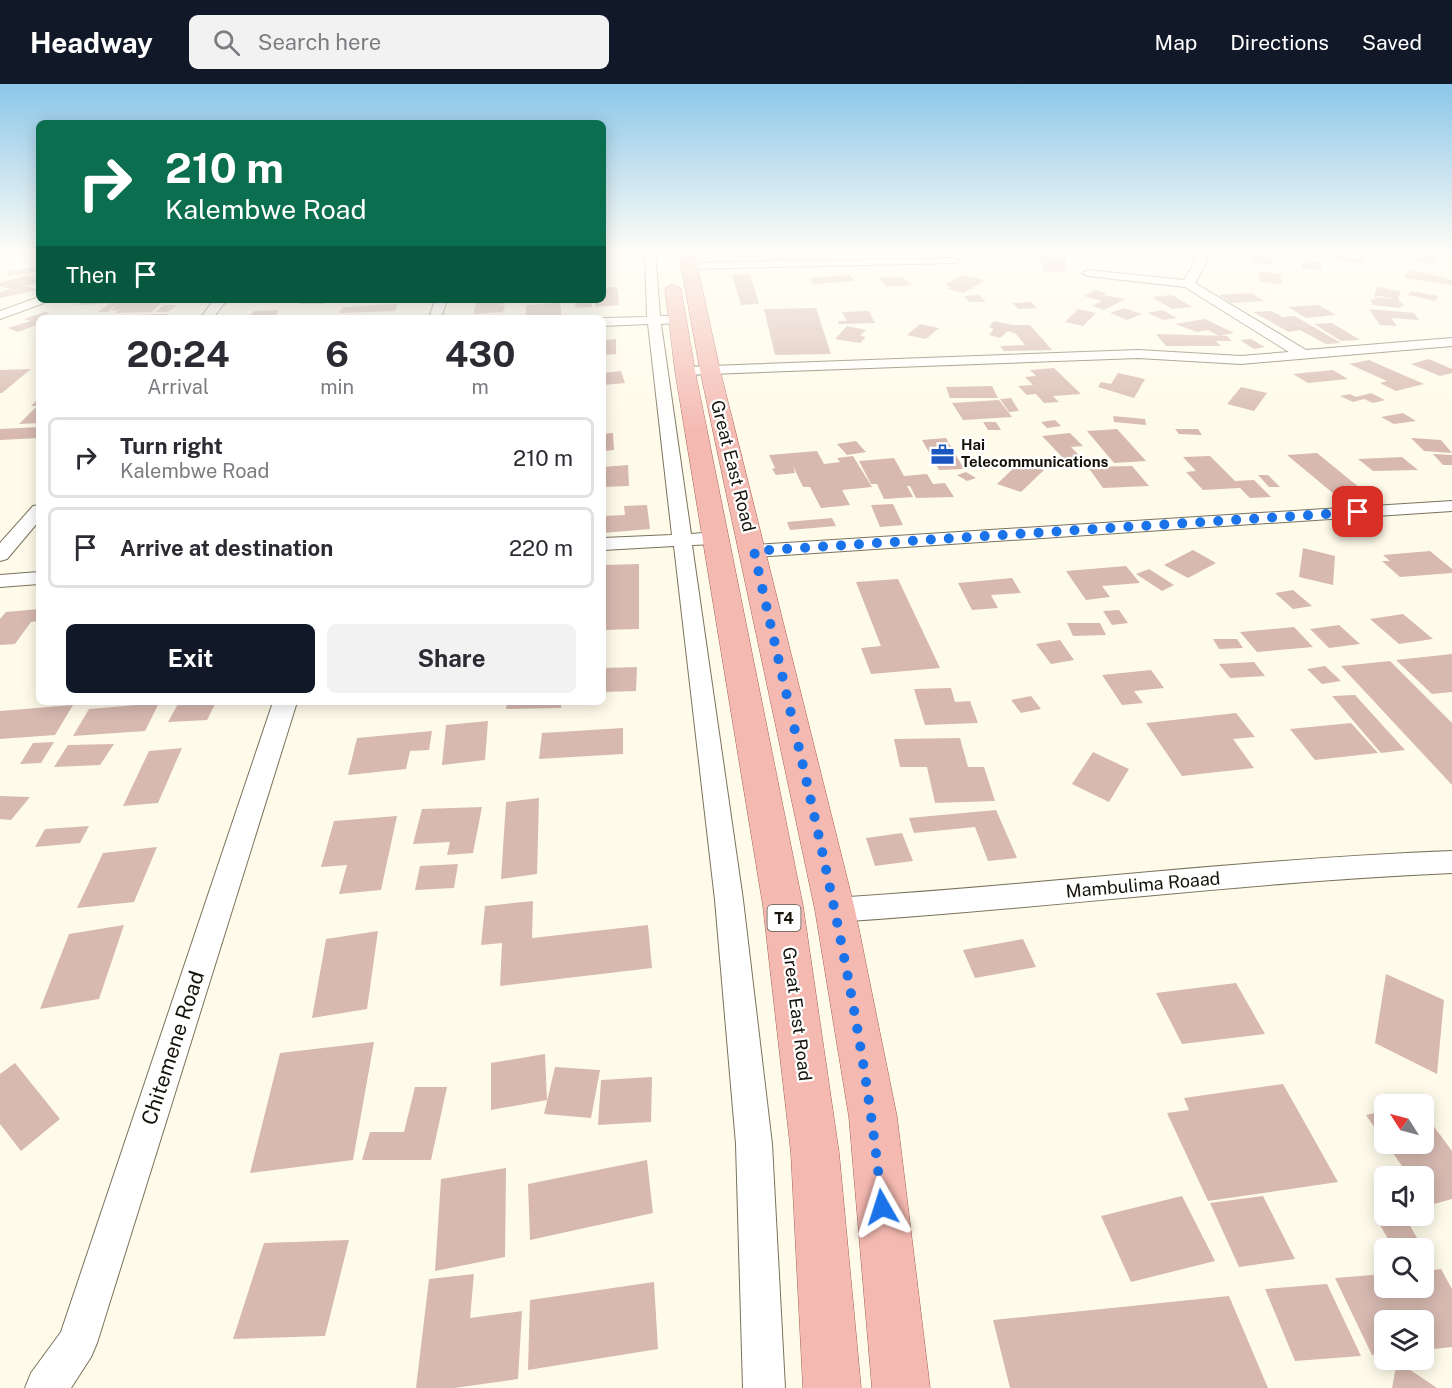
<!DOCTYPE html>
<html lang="en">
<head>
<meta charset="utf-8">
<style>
  body { margin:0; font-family:"Public Sans",sans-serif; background:#f2f2f3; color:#2b2b33; height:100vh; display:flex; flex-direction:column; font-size:22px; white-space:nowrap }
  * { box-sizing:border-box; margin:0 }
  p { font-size:20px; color:#7c7c81 }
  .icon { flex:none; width:33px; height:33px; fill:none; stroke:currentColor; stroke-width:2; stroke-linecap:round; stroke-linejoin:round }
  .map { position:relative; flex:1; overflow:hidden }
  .details { position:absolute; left:36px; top:231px; width:570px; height:390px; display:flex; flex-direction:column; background:#fff; border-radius:9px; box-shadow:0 3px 15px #0003 }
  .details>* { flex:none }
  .top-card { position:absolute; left:36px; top:36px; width:570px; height:183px; border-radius:9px; box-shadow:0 3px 15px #0003; background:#0b6e4f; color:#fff; overflow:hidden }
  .needle { width:39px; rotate:306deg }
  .tools { position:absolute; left:1374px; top:1010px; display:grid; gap:12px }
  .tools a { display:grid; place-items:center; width:60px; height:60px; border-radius:9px; background:#fff; box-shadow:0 3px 15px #0003; font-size:30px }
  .pin { position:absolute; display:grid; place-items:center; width:51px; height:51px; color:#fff; margin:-26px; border-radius:12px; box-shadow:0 3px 9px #0006 }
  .me { position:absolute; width:66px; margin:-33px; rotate:354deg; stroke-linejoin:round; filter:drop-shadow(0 0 4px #0008) }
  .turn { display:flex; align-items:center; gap:21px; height:126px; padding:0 30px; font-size:27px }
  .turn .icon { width:78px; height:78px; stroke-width:2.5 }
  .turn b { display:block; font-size:42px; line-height:51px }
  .then { display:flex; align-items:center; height:57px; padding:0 30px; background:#0003; gap:12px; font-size:22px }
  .eta { display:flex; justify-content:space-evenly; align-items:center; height:102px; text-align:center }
  .eta b { font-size:36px; font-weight:700; line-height:42px }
  .cta { display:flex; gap:12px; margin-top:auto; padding:12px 30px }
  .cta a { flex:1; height:69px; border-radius:9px; background:#111827; color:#fff; font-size:24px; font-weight:700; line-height:69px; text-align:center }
  .cta a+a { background:#f2f2f3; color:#2b2b33 }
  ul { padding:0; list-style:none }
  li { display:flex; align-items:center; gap:18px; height:81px; margin:0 12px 9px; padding:0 18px; border:3px solid #e1e1e2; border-radius:9px }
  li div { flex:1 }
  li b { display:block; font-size:22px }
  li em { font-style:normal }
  header { display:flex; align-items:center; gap:36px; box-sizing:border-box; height:84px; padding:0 30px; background:#111827; color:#fff }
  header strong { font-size:28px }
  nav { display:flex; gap:33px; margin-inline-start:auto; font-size:21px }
  .search { width:420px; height:54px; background:#f2f2f3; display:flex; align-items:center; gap:15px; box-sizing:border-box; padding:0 21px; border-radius:9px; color:#7c7c81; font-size:22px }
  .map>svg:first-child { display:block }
  .building { fill:#d7b9b0 }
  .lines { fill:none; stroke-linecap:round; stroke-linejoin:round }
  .street-casing { stroke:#7a735b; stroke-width:2 }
  .primary-casing { stroke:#a16155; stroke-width:1 }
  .street { fill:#fff; fill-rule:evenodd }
  .primary { fill:#f4b9b1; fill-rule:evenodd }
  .route { stroke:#1a73e8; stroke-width:10; stroke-dasharray:0 18 }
  .labels { text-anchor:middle; stroke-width:4.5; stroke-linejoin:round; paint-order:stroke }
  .far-poi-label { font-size:15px; font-weight:bold; fill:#15130a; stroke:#fff; text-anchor:start }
  .shield { fill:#fff; stroke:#5b5a54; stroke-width:1.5 }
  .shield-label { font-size:16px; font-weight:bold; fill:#15130a }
  .street-label { font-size:18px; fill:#15130a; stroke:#fff }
  .near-street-label { font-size:21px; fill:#15130a; stroke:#fff }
</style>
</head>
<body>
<header>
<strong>Headway</strong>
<div class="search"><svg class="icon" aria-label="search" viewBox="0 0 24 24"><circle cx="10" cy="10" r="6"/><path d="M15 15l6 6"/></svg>Search here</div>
<nav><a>Map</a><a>Directions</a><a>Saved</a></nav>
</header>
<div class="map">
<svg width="1452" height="1304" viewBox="0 0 1452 1304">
  <rect width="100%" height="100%" fill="#fffbea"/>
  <g class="building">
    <path d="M1035,168H1065L1066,189L1043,187L1041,174L1035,173Z"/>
    <path d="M1248,168L1272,169V181L1253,179L1249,175Z"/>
    <path d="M1294,168H1309L1329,171V174Z"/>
    <path d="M771,169H785L789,177L775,178Z"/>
    <path d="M1338,170L1364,175L1361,180L1335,176Z"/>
    <path d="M1419,170L1439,173L1437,181L1416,178Z"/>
    <path d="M1302,176L1321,179V186L1302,184Z"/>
    <path d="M36,183H39V187L9,192L8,188Z"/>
    <path d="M1408,185L1452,196V201L1404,194Z"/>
    <path d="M1259,187L1280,190L1282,200L1260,198Z"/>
    <path d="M750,190L759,220L741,221L732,191Z"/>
    <path d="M27,191L39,198L26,202L38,206L0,214V208L11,205L0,202V199Z"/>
    <path d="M849,191L855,197L814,200L809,194Z"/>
    <path d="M962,191L985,196L964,209L947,205L951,203L945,201Z"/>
    <path d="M878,193H901L914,201L887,203Z"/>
    <path d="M617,203L619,221L596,223L594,217L603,216V204Z"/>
    <path d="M1377,203L1401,207L1398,215L1404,222H1399L1400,224L1373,221L1370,215L1376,216L1374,213L1396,215L1374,211Z"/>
    <path d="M1096,206L1106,209L1102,211L1126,215L1104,226L1092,222L1102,217L1084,212Z"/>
    <path d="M1411,207L1438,212L1435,217L1408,211Z"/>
    <path d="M1251,209L1264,217L1231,219L1219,211Z"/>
    <path d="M979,211L986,218H969L964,212Z"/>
    <path d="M1172,211L1192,223L1172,225L1152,213Z"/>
    <path d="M83,216H112L109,219L78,221Z"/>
    <path d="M165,216L152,228L115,229L118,226L111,227L117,220L108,228H98L113,217Z"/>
    <path d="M303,216H327L324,220H299Z"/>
    <path d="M477,216H506L505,220L495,222L505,221L503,228L473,230Z"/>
    <path d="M574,216H591L592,223L576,224Z"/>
    <path d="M1031,218L1037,224L1018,225L1012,219Z"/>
    <path d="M560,219L562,234H526V221Z"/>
    <path d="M398,220L395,227L339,229L343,223Z"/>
    <path d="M164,221H177L168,228H155Z"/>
    <path d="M1318,221L1336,231L1306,234L1288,223Z"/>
    <path d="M816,224L831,270L775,271L764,225Z"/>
    <path d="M1124,224L1142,230L1127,236L1110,229Z"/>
    <path d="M1078,225L1096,229L1083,242L1065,238Z"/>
    <path d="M1369,225L1414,229L1419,236L1391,234L1397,242L1380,241Z"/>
    <path d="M279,226L274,234H248L254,227Z"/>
    <path d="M1162,226L1177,234L1163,236L1148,229Z"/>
    <path d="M869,227L875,239L839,240L838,237H847L842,228Z"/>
    <path d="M1271,227L1283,233L1295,232L1341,259L1326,260L1300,246L1289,248L1253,228Z"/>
    <path d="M45,228L50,229L41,232L44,234H39V240L18,248L8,244L31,237L24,235Z"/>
    <path d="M168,230L164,234H133L136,231Z"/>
    <path d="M1205,235L1234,249L1219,252L1208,246L1197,248L1175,240Z"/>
    <path d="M994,237L1012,241H1030L1052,266L1004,267L1000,262L1025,261L1016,250L1008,247L1000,254L989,251L994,245L989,243Z"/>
    <path d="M1332,239L1360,256L1341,257L1314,240Z"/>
    <path d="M920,240L939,244L926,255L907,251Z"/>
    <path d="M847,242L866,246L860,252L866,253L860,259L835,255Z"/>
    <path d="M1156,250L1227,252L1232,257H1216L1221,262H1166Z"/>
    <path d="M616,255V270L603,271V256Z"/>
    <path d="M1251,255L1265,263L1254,265L1240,256Z"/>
    <path d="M1429,275L1452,285V289L1440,292L1411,280Z"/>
    <path d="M1369,276L1424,300L1396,307L1380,299L1387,297L1349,280Z"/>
    <path d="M1054,284L1081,310L1053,312L1059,318L1044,319L1036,310L1027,311L1018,302L1033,301L1025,293L1036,292L1030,286Z"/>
    <path d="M31,285L2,309H0V286Z"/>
    <path d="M1333,286L1348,295L1308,299L1293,290Z"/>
    <path d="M621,287L625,299L603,301V289Z"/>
    <path d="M1118,289L1145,295L1134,314L1098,303L1101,298L1111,300Z"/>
    <path d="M992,302L998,314H950L946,303Z"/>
    <path d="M1241,303L1267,309L1254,327L1227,320Z"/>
    <path d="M1371,309L1385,316L1373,319L1364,315L1353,318L1340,312L1350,310L1356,313Z"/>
    <path d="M39,314V339L19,340L37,322H31Z"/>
    <path d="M1011,314L1019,327L1009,328L1000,315Z"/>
    <path d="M999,316L1012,333L963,336L952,319Z"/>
    <path d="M1403,329L1416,337L1394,340L1381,333Z"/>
    <path d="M1113,332L1145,335L1146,341L1114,338Z"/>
    <path d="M1055,336L1061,342L1047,344L1041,338Z"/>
    <path d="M983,338H996L1001,346H988Z"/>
    <path d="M39,343V354L0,356V345Z"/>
    <path d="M1117,345L1146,377L1114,379L1087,347Z"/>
    <path d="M1175,345H1198L1202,351L1179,350Z"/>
    <path d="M613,349L614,366L603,367V350Z"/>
    <path d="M1070,349L1083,362L1071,363L1082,374L1065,376L1042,352Z"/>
    <path d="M946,354L964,385L939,386L922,356Z"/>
    <path d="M1411,354L1441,356L1452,369L1424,367Z"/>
    <path d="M856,357L866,368L847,371L837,360Z"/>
    <path d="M817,367L824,380L840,378L837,374L853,372L872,403L842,406L850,421L821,424L810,403H803L793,382L795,389L776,391L772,385L775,384L769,371Z"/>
    <path d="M1317,369L1371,413L1340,415L1287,371Z"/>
    <path d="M1433,370L1452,371V381H1443Z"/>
    <path d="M1210,372L1235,397L1254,396L1271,413L1250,414L1240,404L1203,406L1186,388L1196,387L1183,373Z"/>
    <path d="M1402,373L1418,386L1373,387L1358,375Z"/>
    <path d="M894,374L904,392L927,390L933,400L945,399L954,413L916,414L910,402H907L913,413L884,415L877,400H871L859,377Z"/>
    <path d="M1020,378L1044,386L1021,408L997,400Z"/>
    <path d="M628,381L629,402L603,403V383Z"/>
    <path d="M1132,382L1149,402L1103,404L1088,383Z"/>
    <path d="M966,388L976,394L967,397L957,391Z"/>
    <path d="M1258,391H1268L1280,403H1269Z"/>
    <path d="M893,420L903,441L880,443L871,421Z"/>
    <path d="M647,421L650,445L603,449V432L625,431L624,422Z"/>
    <path d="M832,434L836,442L790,446L787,438Z"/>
    <path d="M1303,464L1335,472L1333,501L1299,493Z"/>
    <path d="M1193,466L1216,479L1188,494L1164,481Z"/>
    <path d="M1430,467L1452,485V489L1400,493L1382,477H1390L1383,471Z"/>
    <path d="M639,480V545L603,546V481Z"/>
    <path d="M1126,482L1140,499L1102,502L1110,513L1086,516L1066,487Z"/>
    <path d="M1149,485L1174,501L1162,507L1136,490Z"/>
    <path d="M1012,494L1021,509L991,511L998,524L972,526L958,499Z"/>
    <path d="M898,495L940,584L871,590L861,564L881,562L856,498Z"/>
    <path d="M1293,506L1312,522L1293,525L1275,509Z"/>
    <path d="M39,525V537L31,538L15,560L0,561V535L6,528Z"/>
    <path d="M1119,526L1128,539L1112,541L1103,527Z"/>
    <path d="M1403,530L1433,555L1399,560L1370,535Z"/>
    <path d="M1067,539H1100L1106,551L1073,552Z"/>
    <path d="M1339,541L1360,560L1329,564L1310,545Z"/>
    <path d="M1294,543L1313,563L1257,568L1240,548Z"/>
    <path d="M1213,555H1237L1243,564L1219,565Z"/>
    <path d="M1060,556L1074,576L1051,580L1036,560Z"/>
    <path d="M1452,570V608L1432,610L1396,576Z"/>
    <path d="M1390,577L1452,639V701L1341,582Z"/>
    <path d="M1254,578L1265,592L1230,594L1219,580Z"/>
    <path d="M1325,582L1341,597L1322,600L1307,585Z"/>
    <path d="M637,583L636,607L603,608V584Z"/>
    <path d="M1151,586L1164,604L1134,607L1143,619L1122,621L1102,591Z"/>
    <path d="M951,604L955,618L970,617L978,639L925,641L914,605Z"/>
    <path d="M1355,611L1405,666L1381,669L1332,612Z"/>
    <path d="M1031,612L1041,625L1021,629L1011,616Z"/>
    <path d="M179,618H216L207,636L168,638Z"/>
    <path d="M507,618H561V624L506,625Z"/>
    <path d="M159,619L145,647L73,652L89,625Z"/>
    <path d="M73,621L55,651L0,655V627Z"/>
    <path d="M1236,629L1255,653L1233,655L1254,684L1182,692L1146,639Z"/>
    <path d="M488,637L485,676L442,681L446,641Z"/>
    <path d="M1351,639L1378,669L1315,676L1290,645Z"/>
    <path d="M623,644V670L539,675L542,649Z"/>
    <path d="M432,647L429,666L410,667L406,685L348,691L357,654Z"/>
    <path d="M960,654L968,683H984L995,717L935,719L927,683H900L894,655Z"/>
    <path d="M54,658L41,679L20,680L33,659Z"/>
    <path d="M114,660L100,681L54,683L68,661Z"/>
    <path d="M182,664L158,719L123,722L149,667Z"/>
    <path d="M1093,668L1129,685L1109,718L1072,700Z"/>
    <path d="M0,712L30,713L11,736L0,735Z"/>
    <path d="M539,714L537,790L501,795L506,718Z"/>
    <path d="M482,723L473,769L447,771L450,758L413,760L422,725Z"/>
    <path d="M996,726L1017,774L988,777L975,743L914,749L909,734Z"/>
    <path d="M397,732L381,806L339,810L347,781L321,783L334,737Z"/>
    <path d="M89,742L80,759L35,763L45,745Z"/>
    <path d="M902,749L913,777L875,782L866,754Z"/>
    <path d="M157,763L134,818L77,824L103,769Z"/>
    <path d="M458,780L454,804L415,806L420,782Z"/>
    <path d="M533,817L532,854L648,841L652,884L500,902L502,859L481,861L485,822Z"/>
    <path d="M124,841L99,915L40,925L69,850Z"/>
    <path d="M378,847L367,925L312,934L326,855Z"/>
    <path d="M1023,855L1036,883L975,894L963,866Z"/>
    <path d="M1386,890L1444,916L1437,990L1375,959Z"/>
    <path d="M1236,899L1265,950L1182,960L1156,909Z"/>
    <path d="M374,958L353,1076L250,1089L280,969Z"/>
    <path d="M545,970L547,1016L491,1026V979Z"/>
    <path d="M15,979L60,1035L21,1067L0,1040V990Z"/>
    <path d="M555,983L600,986L591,1034L544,1030Z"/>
    <path d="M652,993L651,1038L598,1041L601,996Z"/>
    <path d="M1283,1000L1338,1098L1208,1117L1167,1029L1189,1026L1184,1014Z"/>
    <path d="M415,1003H447L431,1076H362L370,1048H404Z"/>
    <path d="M1384,1027V1057L1366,1031Z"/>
    <path d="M1424,1029L1452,1067V1115L1430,1121L1424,1112V1092H1409L1386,1059H1424Z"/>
    <path d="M647,1076L653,1129L530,1156L528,1100Z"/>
    <path d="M506,1084L505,1173L435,1187L441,1095Z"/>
    <path d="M1182,1112L1215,1177L1131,1198L1101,1132Z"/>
    <path d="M1263,1112L1295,1175L1239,1183L1210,1119Z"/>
    <path d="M1404,1131L1421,1161L1393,1164L1375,1132Z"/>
    <path d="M349,1156L325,1252L233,1255L264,1159Z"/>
    <path d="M1441,1185L1452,1205V1263L1424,1266V1236H1384V1269L1372,1271L1335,1194L1384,1190V1203H1424V1187Z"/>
    <path d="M474,1190L470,1234L522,1227L518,1295L454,1304H416L429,1195Z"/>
    <path d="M654,1198L658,1265L528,1286L530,1216Z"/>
    <path d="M1327,1200L1361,1272L1295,1277L1265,1205Z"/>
    <path d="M1229,1212L1268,1304H1010L993,1236Z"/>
    <path d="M1397,1277L1437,1304H1392Z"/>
  </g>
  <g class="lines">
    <defs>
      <g id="street">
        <path d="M645,168H655L660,232H670L676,236L675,239L661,240L691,450L716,448L725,454L716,460L692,461L743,816L772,1060L785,1304H743L736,1060L715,816L674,462L603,466V454L672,451L648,240L603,242V234L647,233Z"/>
        <path d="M1194,168H1204L1207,178L1195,199L1306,266L1452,254V262L1241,280L1138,274L685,291L678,287L685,283L1138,266L1241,272L1289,268L1185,203L1088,192L1082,189L1088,186L1184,196L1195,178Z"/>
        <path d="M953,174L959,177L957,179L689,185L683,182L689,179Z"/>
        <path d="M39,213V216H46L44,219L0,235V227Z"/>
        <path d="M214,216H227L213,234H200Z"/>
        <path d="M435,216H447L441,234H429Z"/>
        <path d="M1452,417V427L754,473L745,467L754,461Z"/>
        <path d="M39,421V437L7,475L0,477V459L33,422Z"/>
        <path d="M39,488V500L0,503V491Z"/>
        <path d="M273,618H297L97,1259L91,1273L71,1304H25L31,1289L61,1248Z"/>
        <path d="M1452,767V789C1246,798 1041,825 835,838L825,835L821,826L825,817L835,814C1041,801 1246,775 1452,767Z"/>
      </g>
      <g id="primary">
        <path d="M679,168H694L720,286L855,826L897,1033L930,1304H872L849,1033L815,826L700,286Z"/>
        <path d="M673,200L681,205L695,287L803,822L839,1069L861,1304H803L791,1069L763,822L675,287L665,205Z"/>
      </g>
    </defs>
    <use href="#street" class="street-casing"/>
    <use href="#primary" class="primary-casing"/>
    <use href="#street" class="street"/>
    <use href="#primary" class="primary"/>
  </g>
  <linearGradient id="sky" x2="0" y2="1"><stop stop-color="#8bc6e8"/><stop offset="0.48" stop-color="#fffdf6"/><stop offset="1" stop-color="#fffdf6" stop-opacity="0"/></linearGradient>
  <rect width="1452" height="351" fill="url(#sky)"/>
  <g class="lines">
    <path class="route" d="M882,1123C860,901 802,685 754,467L1358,428"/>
  </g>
  <defs>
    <symbol id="office-bare" viewBox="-9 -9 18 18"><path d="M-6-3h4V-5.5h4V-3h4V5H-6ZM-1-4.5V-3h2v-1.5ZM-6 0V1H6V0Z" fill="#1a55c1" stroke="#fff" stroke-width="2.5" paint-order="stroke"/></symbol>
  </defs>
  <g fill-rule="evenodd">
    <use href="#office-bare" x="926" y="354" width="33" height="33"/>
  </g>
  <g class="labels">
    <g class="far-poi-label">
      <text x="961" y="366">Hai<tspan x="961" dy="17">Telecommunications</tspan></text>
    </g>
    <rect class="shield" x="767.5" y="821" width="33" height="26" rx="4.5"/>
    <g class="shield-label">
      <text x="784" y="840">T4</text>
    </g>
    <g class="street-label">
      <text transform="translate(733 382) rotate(76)" y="6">Great East Road</text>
      <text transform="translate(1143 801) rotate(-5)" y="6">Mambulima Roaad</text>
      <text transform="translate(797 930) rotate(83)" y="6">Great East Road</text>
    </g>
    <g class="near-street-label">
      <text transform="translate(173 964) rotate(-72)" y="7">Chitemene Road</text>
    </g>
  </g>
</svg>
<div class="tools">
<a><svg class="needle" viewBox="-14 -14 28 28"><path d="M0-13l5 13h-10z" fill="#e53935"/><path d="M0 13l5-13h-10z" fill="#7c7c81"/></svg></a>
<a><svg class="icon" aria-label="sound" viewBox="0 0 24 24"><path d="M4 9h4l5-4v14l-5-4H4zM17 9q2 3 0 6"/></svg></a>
<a><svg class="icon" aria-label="search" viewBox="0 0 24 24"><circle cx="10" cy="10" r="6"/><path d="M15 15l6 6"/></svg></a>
<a><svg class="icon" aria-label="layers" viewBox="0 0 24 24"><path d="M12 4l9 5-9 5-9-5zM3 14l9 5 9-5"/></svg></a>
</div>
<div class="pin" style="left:1358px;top:428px;background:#d93025"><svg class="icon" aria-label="arrive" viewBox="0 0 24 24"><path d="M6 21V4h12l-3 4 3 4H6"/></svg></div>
<svg class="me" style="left:882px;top:1123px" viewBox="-20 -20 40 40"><path d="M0-17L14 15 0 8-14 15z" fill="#1a73e8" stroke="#fff" stroke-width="4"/></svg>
<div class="top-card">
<div class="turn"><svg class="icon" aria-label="right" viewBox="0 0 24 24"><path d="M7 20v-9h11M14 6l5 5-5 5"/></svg><div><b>210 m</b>Kalembwe Road</div></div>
<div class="then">Then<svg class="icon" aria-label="arrive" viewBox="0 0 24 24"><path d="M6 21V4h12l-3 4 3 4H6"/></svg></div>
</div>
<section class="details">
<div class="eta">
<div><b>20:24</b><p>Arrival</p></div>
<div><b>6</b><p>min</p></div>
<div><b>430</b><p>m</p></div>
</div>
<ul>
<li><svg class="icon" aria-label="right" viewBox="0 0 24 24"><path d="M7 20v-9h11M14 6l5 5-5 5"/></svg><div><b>Turn right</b><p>Kalembwe Road</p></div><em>210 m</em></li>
<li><svg class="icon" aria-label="arrive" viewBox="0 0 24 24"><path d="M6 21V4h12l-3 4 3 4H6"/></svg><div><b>Arrive at destination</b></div><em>220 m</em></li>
</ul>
<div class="cta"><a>Exit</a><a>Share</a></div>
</section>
</div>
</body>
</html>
